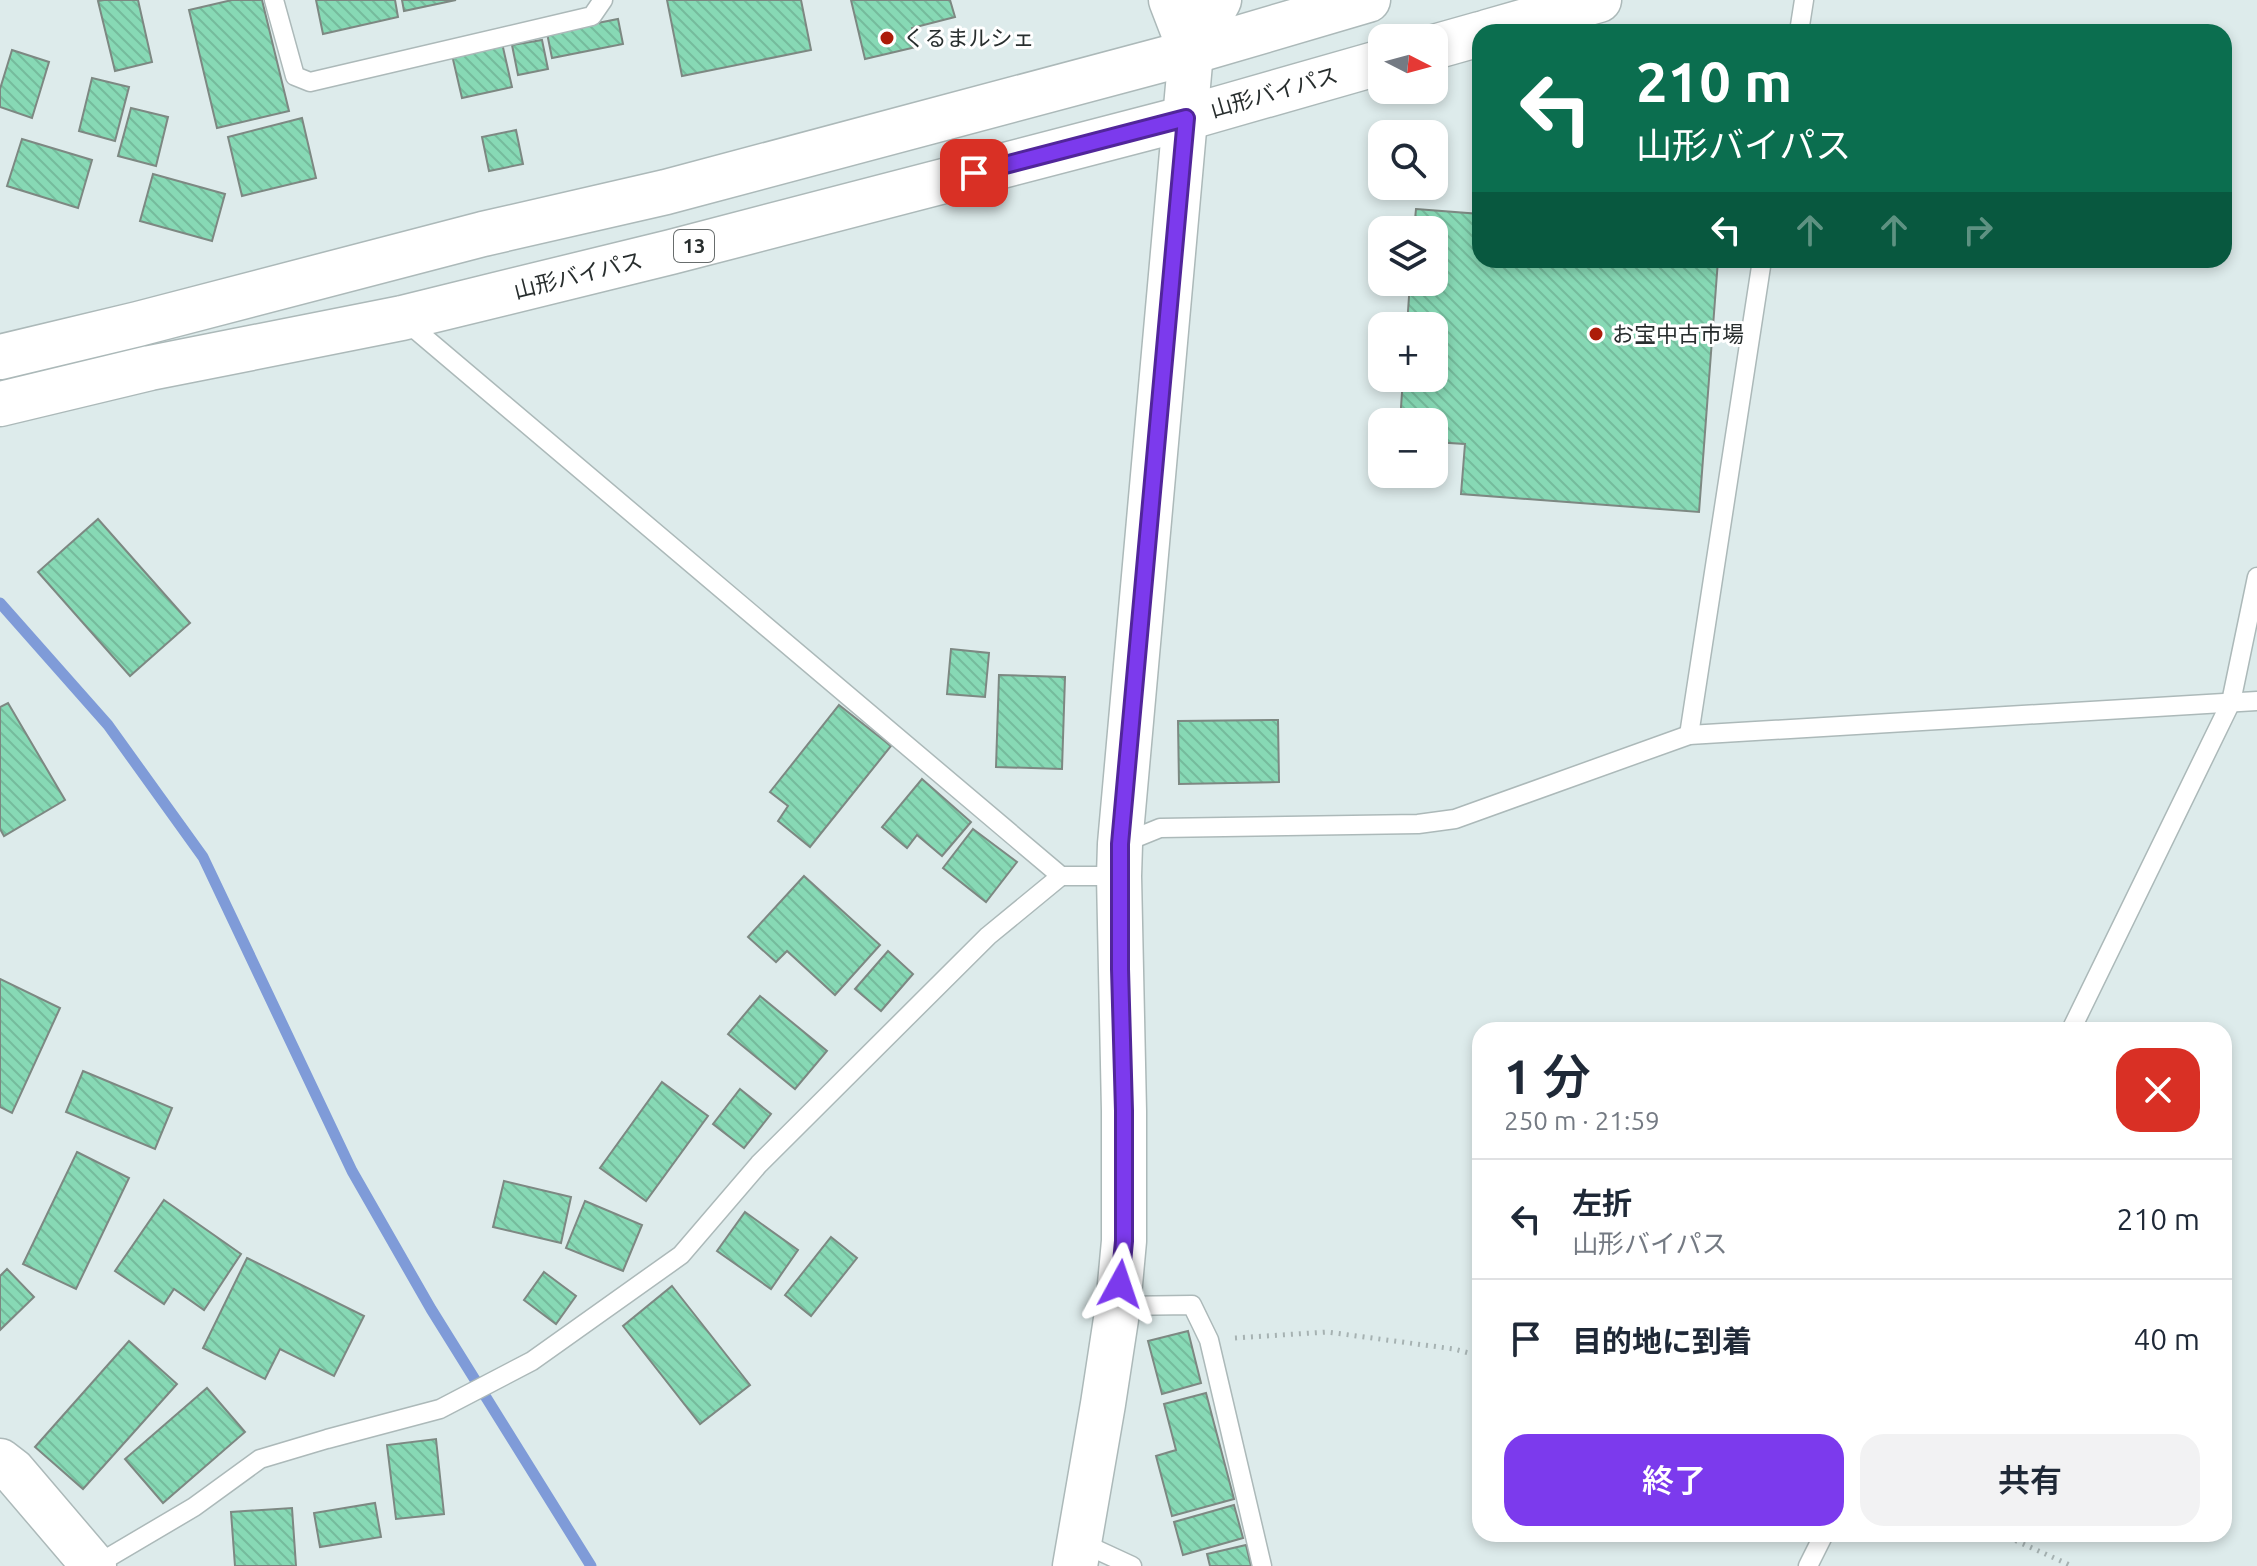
<!DOCTYPE html>
<html lang="ja">
<head>
<meta charset="utf-8">
<style>
  body { margin:0; font-family:Ubuntu,"Noto Sans JP",sans-serif; background:#f2f2f3; color:#1f2937; height:100vh; display:flex; flex-direction:column; font-size:30px; white-space:nowrap }
  * { box-sizing:border-box; margin:0 }
  p { font-size:26px; color:#747a83 }
  .icon { flex:none; width:44px; height:44px; fill:none; stroke:currentColor; stroke-width:2; stroke-linecap:round; stroke-linejoin:round }
  .map { position:relative; flex:1; overflow:hidden }
  .side { position:absolute; left:1472px; top:1022px; width:760px; height:520px; display:flex; flex-direction:column; background:#fff; border-radius:24px; box-shadow:0 4px 12px #0003 }
  .side>* { flex:none }
  .top-card { position:absolute; left:1472px; top:24px; width:760px; height:244px; border-radius:24px; box-shadow:0 4px 12px #0003; background:#0b6e4f; color:#fff; overflow:hidden }
  .needle { width:52px; rotate:96deg }
  .controls { position:absolute; left:1368px; top:24px; display:grid; gap:16px }
  .controls a { display:grid; place-items:center; width:80px; height:80px; border-radius:16px; background:#fff; box-shadow:0 4px 12px #0003; font-size:40px }
  .pin { position:absolute; display:grid; place-items:center; width:68px; height:68px; color:#fff; margin:-34px; border-radius:16px; box-shadow:0 4px 12px #0006 }
  .me { position:absolute; width:88px; margin:-44px; rotate:5deg; stroke-linejoin:round; filter:drop-shadow(0 0 6px #0008) }
  .turn { display:flex; align-items:center; gap:28px; height:168px; padding:0 32px; font-size:36px }
  .turn .icon { width:104px; height:104px; stroke-width:2.5 }
  .turn b { display:block; font-size:56px; line-height:68px }
  .lanes { display:flex; align-items:center; height:76px; padding:0 32px; background:#0003; justify-content:center; gap:40px; direction:ltr }
  .lanes .off { opacity:.35 }
  .round { display:grid; place-items:center; flex:none; width:84px; height:84px; border-radius:24px; background:#f2f2f3 }
  .head { display:flex; align-items:center; justify-content:space-between; height:136px; padding:0 32px }
  h1 { font-size:48px; font-weight:600; line-height:60px }
  .primary-button { display:flex; gap:16px; margin-top:auto; padding:16px 32px }
  .primary-button a { flex:1; height:92px; border-radius:24px; background:#7c3aed; color:#fff; font-size:32px; font-weight:600; line-height:92px; text-align:center }
  .primary-button a+a { background:#f2f2f3; color:#1f2937 }
  ul { padding:0; list-style:none }
  li { display:flex; align-items:center; gap:24px; height:120px; padding:0 32px; border-top:2px solid #e0e1e3 }
  li div { flex:1 }
  li b { display:block; font-size:30px }
  li em { font-style:normal }
  .map>svg:first-child { display:block }
  .lines { fill:none; stroke-linecap:round; stroke-linejoin:round }
  .stream { stroke:#7f9bd8; stroke-width:11 }
  .building { fill:url(#building-back-hatch); stroke:#7d8882; stroke-width:2 }
  .lane-casing { stroke:#acb9b9; stroke-width:21 }
  .secondary-casing { stroke:#acb9b9; stroke-width:47 }
  .highway-casing { stroke:#acb9b9; stroke-width:47 }
  .path { stroke:#a6b2b2; stroke-width:5; stroke-dasharray:2 6; stroke-linecap:butt }
  .lane { stroke:#fff; stroke-width:18 }
  .secondary { stroke:#fff; stroke-width:44 }
  .highway { stroke:#fff; stroke-width:44 }
  .route-casing { stroke:#51269a; stroke-width:20 }
  .route { stroke:#7c3aed; stroke-width:14 }
  .poi-dot { fill:#ac1c09; stroke:#fff; stroke-width:3 }
  .labels { text-anchor:middle; stroke-width:6; stroke-linejoin:round; paint-order:stroke }
  .shield { fill:#fff; stroke:#686d6d; stroke-width:2 }
  .shield-label { font-size:20px; font-weight:bold; fill:#282e2e }
  .poi-label { font-size:22px; fill:#282e2e; stroke:#fff; text-anchor:start }
  .street-label { font-size:22px; fill:#282e2e; stroke:#fff }
</style>
</head>
<body>
<div class="map">
<svg width="2257" height="1566" viewBox="0 0 2257 1566">
  <defs>
    <pattern id="building-back-hatch" width="6" height="6" patternUnits="userSpaceOnUse" patternTransform="scale(2)"><rect width="6" height="6" fill="#87d9b5"/><path d="M-1 5l2 2M0 0l6 6M5-1l2 2" fill="none" stroke="#75bb9c"/></pattern>
  </defs>
  <rect width="100%" height="100%" fill="#ddebeb"/>
  <g class="lines">
    <path class="stream" d="M0,603L108,725L203,857L352,1171L431,1309L591,1566"/>
  </g>
  <g class="building">
    <path d="M104,0H138L152,62L115,71L98,1Z"/>
    <path d="M232,0H262L289,111L217,128L189,10Z"/>
    <path d="M316,0H395L398,17L323,34Z"/>
    <path d="M402,0H456L404,11Z"/>
    <path d="M667,0H801L811,50L682,76Z"/>
    <path d="M851,0H950L955,17L912,28L916,47L865,59Z"/>
    <path d="M618,19L623,44L552,58L547,33Z"/>
    <path d="M542,40L548,69L518,75L512,45Z"/>
    <path d="M502,43L512,87L462,98L452,55Z"/>
    <path d="M12,50L49,62L32,118L0,107V89Z"/>
    <path d="M92,78L129,87L115,141L79,131Z"/>
    <path d="M131,108L168,117L156,166L118,156Z"/>
    <path d="M302,118L316,178L242,196L228,137Z"/>
    <path d="M516,130L523,164L489,171L482,137Z"/>
    <path d="M22,139L92,160L78,208L7,186Z"/>
    <path d="M153,174L225,194L212,241L140,221Z"/>
    <path d="M1416,209L1480,214V260H1718L1699,512L1461,494L1465,444L1434,442V422H1400L1403,378H1434V326H1407L1410,282H1434V230H1414Z"/>
    <path d="M98,519L190,623L130,676L38,572Z"/>
    <path d="M951,649L989,653L985,697L947,694Z"/>
    <path d="M999,675L1065,677L1062,769L996,767Z"/>
    <path d="M8,703L65,800L4,836L0,829V707Z"/>
    <path d="M839,705L891,746L810,847L778,821L788,806L770,792Z"/>
    <path d="M1278,720L1279,782L1179,784L1178,721Z"/>
    <path d="M922,779L971,822L942,856L917,835L907,848L882,827Z"/>
    <path d="M973,829L1017,862L986,902L943,868Z"/>
    <path d="M804,876L880,945L835,995L787,951L776,962L748,937Z"/>
    <path d="M888,951L913,974L881,1011L855,989Z"/>
    <path d="M0,979L60,1008L12,1113L0,1107Z"/>
    <path d="M760,996L827,1051L795,1089L728,1034Z"/>
    <path d="M83,1071L172,1108L155,1149L66,1112Z"/>
    <path d="M662,1082L708,1116L646,1201L600,1168Z"/>
    <path d="M740,1089L771,1114L744,1148L713,1124Z"/>
    <path d="M77,1152L129,1178L76,1289L23,1264Z"/>
    <path d="M504,1181L571,1197L561,1243L493,1227Z"/>
    <path d="M164,1200L241,1254L204,1310L174,1289L164,1304L115,1271Z"/>
    <path d="M585,1201L642,1225L623,1271L566,1248Z"/>
    <path d="M745,1212L798,1250L771,1289L717,1251Z"/>
    <path d="M831,1237L857,1258L811,1316L785,1295Z"/>
    <path d="M247,1258L364,1316L334,1376L280,1349L265,1379L203,1348Z"/>
    <path d="M7,1269L34,1297L0,1330V1276Z"/>
    <path d="M544,1272L576,1296L556,1324L524,1300Z"/>
    <path d="M672,1286L750,1385L700,1424L623,1326Z"/>
    <path d="M1188,1331L1201,1383L1162,1394L1148,1341Z"/>
    <path d="M129,1341L177,1384L83,1489L35,1447Z"/>
    <path d="M207,1388L245,1432L163,1503L125,1459Z"/>
    <path d="M1206,1393L1234,1499L1172,1516L1156,1456L1176,1450L1164,1404Z"/>
    <path d="M436,1439L444,1514L396,1519L387,1445Z"/>
    <path d="M375,1503L381,1537L320,1547L314,1513Z"/>
    <path d="M1234,1505L1243,1538L1183,1555L1174,1522Z"/>
    <path d="M292,1508L296,1566H235L231,1512Z"/>
    <path d="M1246,1545L1251,1566H1210L1207,1554Z"/>
  </g>
  <g class="lines">
    <defs>
      <g id="lane">
        <path d="M274,0L295,76L310,82L592,16L603,0"/>
        <path d="M1799,32L1804,0"/>
        <path d="M404,320L1061,876H1118"/>
        <path d="M1689,735L1762,260"/>
        <path d="M1123,843L1160,828L1418,824L1455,819L1689,735L2257,701"/>
        <path d="M2071,1030L2231,702L2257,577"/>
        <path d="M1118,1306L1192,1305L1209,1340L1262,1566"/>
        <path d="M1080,1542L1132,1566"/>
        <path d="M94,1566L194,1507L260,1459L327,1439L440,1409L532,1361L681,1255L759,1164L988,936L1061,876"/>
        <path d="M1808,1566L1824,1534"/>
      </g>
      <g id="secondary">
        <path d="M1171,0L1191,52"/>
        <path d="M0,1461L13,1471L94,1566"/>
        <path d="M1075,1566L1103,1404L1118,1306L1124,1241V1111L1119,876L1120,844L1191,52L1219,0"/>
      </g>
      <g id="highway">
        <path d="M1487,32L1599,0"/>
        <path d="M1434,47L1480,34"/>
        <path d="M0,357L138,324L483,234L666,192L1191,52L1368,0"/>
        <path d="M0,404L150,368L402,318L671,252L1186,118L1382,62"/>
      </g>
    </defs>
    <use href="#lane" class="lane-casing"/>
    <use href="#secondary" class="secondary-casing"/>
    <use href="#highway" class="highway-casing"/>
    <g class="path">
      <path d="M1235,1338L1327,1332L1454,1349L1480,1356"/>
      <path d="M2001,1534L2072,1566"/>
    </g>
    <use href="#lane" class="lane"/>
    <use href="#secondary" class="secondary"/>
    <use href="#highway" class="highway"/>
  </g>
  <g class="lines">
    <defs>
      <path id="route" d="M974,173L1186,118L1120,844V969L1124,1111V1241L1120,1284"/>
    </defs>
    <use href="#route" class="route-casing"/>
    <use href="#route" class="route"/>
  </g>
  <g class="poi-dot">
    <circle cx="887" cy="38" r="8"/>
    <circle cx="1596" cy="334" r="8"/>
  </g>
  <g class="labels">
    <rect class="shield" x="674" y="230" width="40" height="32" rx="6"/>
    <g class="shield-label">
      <text x="694" y="253">13</text>
    </g>
    <g class="poi-label">
      <text x="903" y="46">くるまルシェ</text>
      <text x="1612" y="342">お宝中古市場</text>
    </g>
    <g class="street-label">
      <text transform="translate(1274 92) rotate(-16)" y="8">山形バイパス</text>
      <text transform="translate(578 275) rotate(-14)" y="8">山形バイパス</text>
    </g>
  </g>
</svg>
<div class="controls">
<a><svg class="needle" viewBox="-14 -14 28 28"><path d="M0-13l5 13h-10z" fill="#e53935"/><path d="M0 13l5-13h-10z" fill="#747a83"/></svg></a>
<a><svg class="icon" aria-label="search" viewBox="0 0 24 24"><circle cx="10" cy="10" r="6"/><path d="M15 15l6 6"/></svg></a>
<a><svg class="icon" aria-label="layers" viewBox="0 0 24 24"><path d="M12 4l9 5-9 5-9-5zM3 14l9 5 9-5"/></svg></a>
<a>+</a>
<a>−</a>
</div>
<div class="pin" style="left:974px;top:173px;background:#d93025"><svg class="icon" aria-label="arrive" viewBox="0 0 24 24"><path d="M6 21V4h12l-3 4 3 4H6"/></svg></div>
<svg class="me" style="left:1120px;top:1284px" viewBox="-20 -20 40 40"><path d="M0-17L14 15 0 8-14 15z" fill="#7c3aed" stroke="#fff" stroke-width="4"/></svg>
<div class="top-card">
<div class="turn"><svg class="icon" aria-label="left" viewBox="0 0 24 24"><path d="M17 20v-9H6M10 6l-5 5 5 5"/></svg><div><b>210 m</b>山形バイパス</div></div>
<div class="lanes"><svg class="icon" aria-label="left" viewBox="0 0 24 24"><path d="M17 20v-9H6M10 6l-5 5 5 5"/></svg><svg class="icon off" aria-label="ahead" viewBox="0 0 24 24"><path d="M12 20V5M6 11l6-6 6 6"/></svg><svg class="icon off" aria-label="ahead" viewBox="0 0 24 24"><path d="M12 20V5M6 11l6-6 6 6"/></svg><svg class="icon off" aria-label="right" viewBox="0 0 24 24"><path d="M7 20v-9h11M14 6l5 5-5 5"/></svg></div>
</div>
<section class="side">
<div class="head"><div><h1>1 分</h1><p>250 m · 21:59</p></div><a class="round" style="background:#d93025;color:#fff"><svg class="icon" aria-label="close" viewBox="0 0 24 24"><path d="M6 6l12 12M18 6L6 18"/></svg></a></div>
<ul>
<li><svg class="icon" aria-label="left" viewBox="0 0 24 24"><path d="M17 20v-9H6M10 6l-5 5 5 5"/></svg><div><b>左折</b><p>山形バイパス</p></div><em>210 m</em></li>
<li><svg class="icon" aria-label="arrive" viewBox="0 0 24 24"><path d="M6 21V4h12l-3 4 3 4H6"/></svg><div><b>目的地に到着</b></div><em>40 m</em></li>
</ul>
<div class="primary-button"><a>終了</a><a>共有</a></div>
</section>
</div>
</body>
</html>
